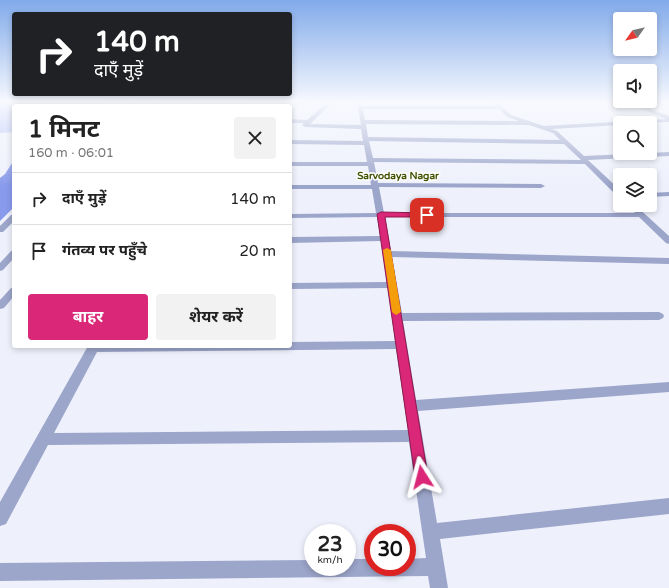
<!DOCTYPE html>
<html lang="hi">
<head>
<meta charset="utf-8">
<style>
  body { margin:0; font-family:"Varela Round","Noto Sans Devanagari",sans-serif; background:#f2f2f2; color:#222; height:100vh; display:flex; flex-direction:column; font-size:15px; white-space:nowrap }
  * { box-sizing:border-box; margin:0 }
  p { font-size:13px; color:#767676 }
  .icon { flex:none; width:22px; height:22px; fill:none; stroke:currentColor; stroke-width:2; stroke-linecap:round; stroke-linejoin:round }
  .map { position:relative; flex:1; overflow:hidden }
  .sheet { position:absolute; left:12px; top:104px; width:280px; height:244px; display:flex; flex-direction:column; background:#fff; border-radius:4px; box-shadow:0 2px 6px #0003 }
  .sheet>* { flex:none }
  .banner { position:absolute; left:12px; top:12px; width:280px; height:84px; border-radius:4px; box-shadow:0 2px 6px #0003; background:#202124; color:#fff; overflow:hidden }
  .needle { width:26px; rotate:236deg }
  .buttons { position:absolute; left:613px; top:12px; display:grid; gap:8px }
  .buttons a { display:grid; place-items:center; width:44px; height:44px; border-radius:4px; background:#fff; box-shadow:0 2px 6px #0003; font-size:20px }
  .speed { position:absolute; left:304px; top:524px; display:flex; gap:8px; font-size:20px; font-weight:700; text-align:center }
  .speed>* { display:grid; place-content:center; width:52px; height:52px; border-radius:50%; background:#fff; box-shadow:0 2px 6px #0003; line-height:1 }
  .speed small { font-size:10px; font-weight:400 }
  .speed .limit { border:6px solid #d22; background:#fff; color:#111 }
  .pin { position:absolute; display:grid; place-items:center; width:34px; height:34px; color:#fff; margin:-17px; border-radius:8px; box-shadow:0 2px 6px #0006 }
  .me { position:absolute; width:44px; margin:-22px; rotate:351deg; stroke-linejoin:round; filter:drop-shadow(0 0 3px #0008) }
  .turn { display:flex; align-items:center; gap:14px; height:84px; padding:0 16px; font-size:18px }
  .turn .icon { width:52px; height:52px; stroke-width:2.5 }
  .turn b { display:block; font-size:28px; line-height:34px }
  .round { display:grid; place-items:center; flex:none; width:42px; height:42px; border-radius:4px; background:#f2f2f2 }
  .head { display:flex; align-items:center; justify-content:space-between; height:68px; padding:0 16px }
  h1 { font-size:24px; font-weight:700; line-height:30px }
  .primary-button { display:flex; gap:8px; margin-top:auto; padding:8px 16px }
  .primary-button a { flex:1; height:46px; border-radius:4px; background:#db2777; color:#fff; font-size:16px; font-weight:700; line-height:46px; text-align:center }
  .primary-button a+a { background:#f2f2f2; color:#222 }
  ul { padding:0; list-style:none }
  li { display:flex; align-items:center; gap:12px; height:52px; padding:0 16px; border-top:1px solid #e0e0e0 }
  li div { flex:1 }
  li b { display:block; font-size:15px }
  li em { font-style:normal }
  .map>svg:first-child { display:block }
  .green { fill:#b0bef7 }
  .water { fill:#889aec }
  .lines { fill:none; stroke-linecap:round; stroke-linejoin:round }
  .minor { fill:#9ca5ca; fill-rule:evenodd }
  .tertiary { fill:#9ca5ca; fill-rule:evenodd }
  .route { fill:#db2777; stroke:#8e194d }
  .slow { fill:#f59e0b }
  .labels { text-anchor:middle; stroke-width:3; stroke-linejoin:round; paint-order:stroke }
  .far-neighbourhood-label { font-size:10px; font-weight:bold; fill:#415200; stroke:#fefefe }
</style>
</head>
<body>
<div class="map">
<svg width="669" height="588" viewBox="0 0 669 588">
  <rect width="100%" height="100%" fill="#eef1fc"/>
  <g class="green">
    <path d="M0,103H101L100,106H14V132L0,133Z"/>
    <path d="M191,103H249L252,106H192Z"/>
  </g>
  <path class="water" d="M14,160V207L0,221V178L5,174Z"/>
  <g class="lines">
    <g class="minor">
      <path d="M284,103H311L289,106H268Z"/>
      <path d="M327,103H332L310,124L361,125L357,103H362V106H496L493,103H498L511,115L544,126L666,119L627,103H635L669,116V122L620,123V125L552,129L557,131L584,156L669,152V156L588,160L620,190V196H617L585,164L374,162L378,183L541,184L545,186L541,188L379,187L384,213H635L627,205H635L669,236V244L666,243L639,217H385L391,251L669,258V264L392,257L402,313L659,312L663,314L664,316L663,318L659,320L403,321L416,400L669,382V392L418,411L437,523L669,498V514L440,539L448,588H430L428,576L0,581V563L313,560V567H347V559H373V567H407V559L426,558L409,442L48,445L6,524L0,526V502L88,346H290V342L395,341L388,288L290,289V283L387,282L381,241L290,243V237L380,236L377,217L290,218V214L376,213L372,189H290V185H371L368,166H290V162H367L364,145L290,144V140L363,141L361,129L305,127L302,125L304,123H290V119L307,120ZM363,109H499L507,117L519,121L365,120ZM366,124L529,125L553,133L560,140L368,137ZM369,141L564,144L581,160L373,158ZM396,349L408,430L54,433L97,352Z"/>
      <path d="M669,192V196L650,197V193Z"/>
      <path d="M14,287V296L4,308L0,309V300L11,288Z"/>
    </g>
    <g class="tertiary">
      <path d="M132,103H138L134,106H129Z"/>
      <path d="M150,103H156L153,106H148Z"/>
      <path d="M11,215H14V221L3,232H0V226Z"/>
      <path d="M14,250V258L3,270L0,271V263L11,251Z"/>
    </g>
  </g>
  <linearGradient id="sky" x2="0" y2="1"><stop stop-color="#81aaea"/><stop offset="0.55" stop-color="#f7f9fe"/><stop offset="1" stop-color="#f7f9fe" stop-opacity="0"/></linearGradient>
  <rect width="669" height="186" fill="url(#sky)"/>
  <path class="route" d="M381,212L427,213L431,215L427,217H385L428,477L426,482L422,484L417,482L415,477L377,214Z"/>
  <path class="slow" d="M387,248L391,250L401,312L396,315L392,312L383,250Z"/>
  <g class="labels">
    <g class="far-neighbourhood-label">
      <text x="398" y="179">Sarvodaya Nagar</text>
    </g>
  </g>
</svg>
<div class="buttons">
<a><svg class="needle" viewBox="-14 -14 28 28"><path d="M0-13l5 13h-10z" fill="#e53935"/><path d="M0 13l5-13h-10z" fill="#767676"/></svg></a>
<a><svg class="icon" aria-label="sound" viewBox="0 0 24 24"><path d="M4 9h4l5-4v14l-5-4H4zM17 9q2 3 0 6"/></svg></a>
<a><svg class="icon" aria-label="search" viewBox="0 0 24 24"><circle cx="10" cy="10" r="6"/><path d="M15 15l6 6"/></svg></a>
<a><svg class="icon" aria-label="layers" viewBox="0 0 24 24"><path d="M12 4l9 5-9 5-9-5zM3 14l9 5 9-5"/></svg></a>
</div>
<div class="speed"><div>23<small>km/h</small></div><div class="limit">30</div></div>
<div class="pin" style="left:427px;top:215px;background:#d93025"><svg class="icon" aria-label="arrive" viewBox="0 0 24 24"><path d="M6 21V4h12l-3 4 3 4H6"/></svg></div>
<svg class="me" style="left:422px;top:477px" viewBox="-20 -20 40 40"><path d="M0-17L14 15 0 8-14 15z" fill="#db2777" stroke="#fff" stroke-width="4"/></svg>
<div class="banner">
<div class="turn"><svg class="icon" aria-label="right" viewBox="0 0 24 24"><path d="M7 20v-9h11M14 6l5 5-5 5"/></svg><div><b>140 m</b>दाएँ मुड़ें</div></div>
</div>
<section class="sheet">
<div class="head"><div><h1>1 मिनट</h1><p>160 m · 06:01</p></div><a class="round"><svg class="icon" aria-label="close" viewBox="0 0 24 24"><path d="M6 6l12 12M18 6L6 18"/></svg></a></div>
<ul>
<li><svg class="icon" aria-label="right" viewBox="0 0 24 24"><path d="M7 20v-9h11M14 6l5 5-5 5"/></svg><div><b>दाएँ मुड़ें</b></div><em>140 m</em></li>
<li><svg class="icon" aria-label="arrive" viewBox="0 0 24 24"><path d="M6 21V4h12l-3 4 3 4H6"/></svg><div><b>गंतव्य पर पहुँचे</b></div><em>20 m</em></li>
</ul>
<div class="primary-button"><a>बाहर</a><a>शेयर करें</a></div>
</section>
</div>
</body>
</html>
